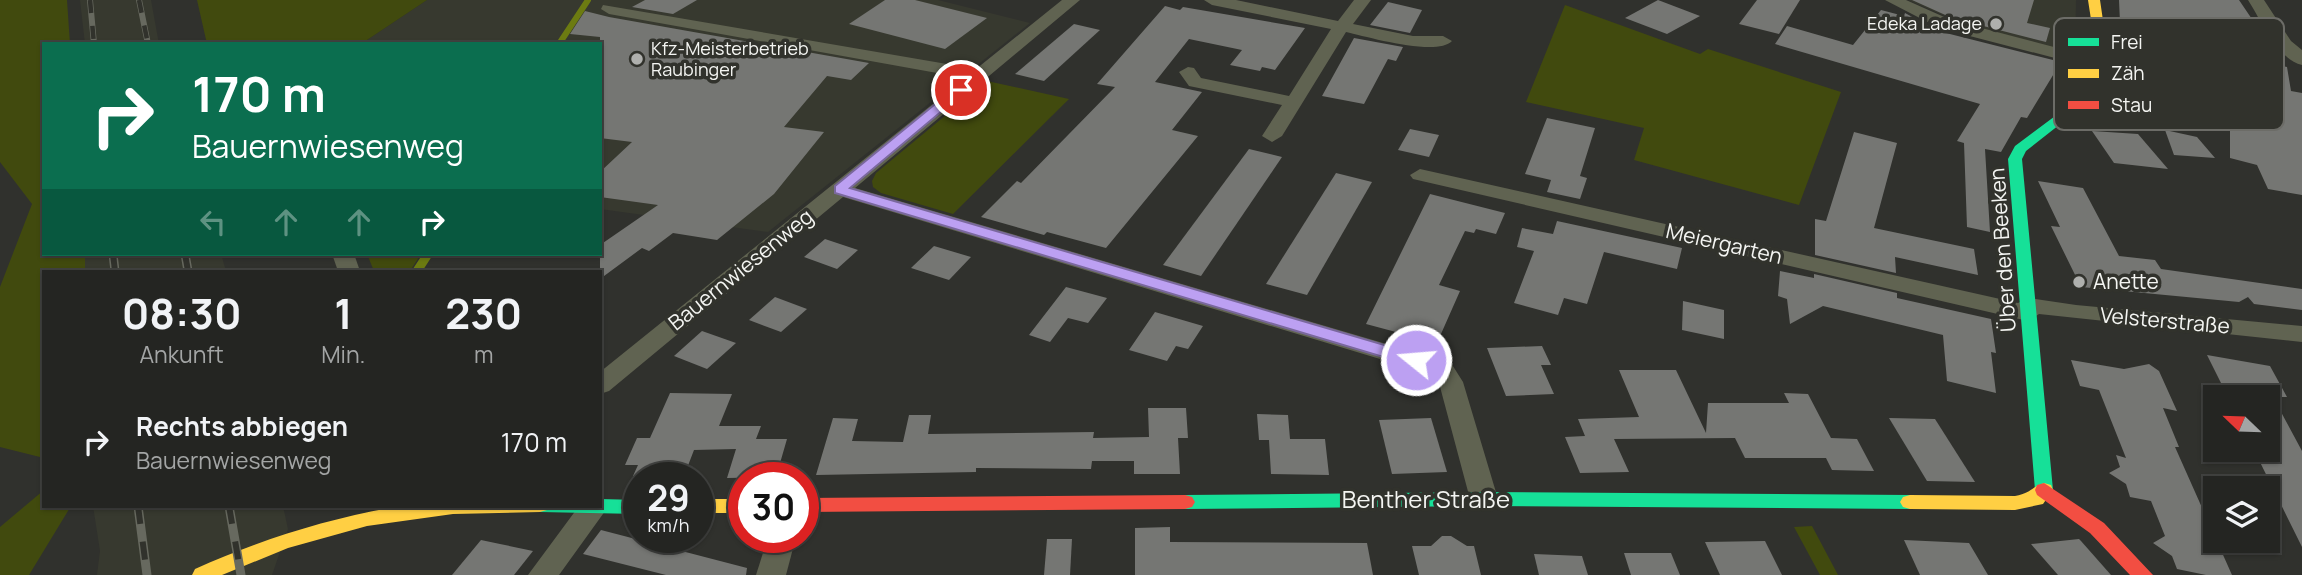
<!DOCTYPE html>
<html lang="de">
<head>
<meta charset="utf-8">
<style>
  body { margin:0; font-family:Manrope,sans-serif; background:#30312f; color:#f1f3f6; height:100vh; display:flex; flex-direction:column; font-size:26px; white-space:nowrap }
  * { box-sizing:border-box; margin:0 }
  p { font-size:23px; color:#a3a5a5 }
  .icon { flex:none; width:38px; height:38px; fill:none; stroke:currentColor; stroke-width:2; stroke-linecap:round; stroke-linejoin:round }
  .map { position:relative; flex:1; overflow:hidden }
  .drawer { position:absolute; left:42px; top:270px; width:560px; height:238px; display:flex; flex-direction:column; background:#242522; border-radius:0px; box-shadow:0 2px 5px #0004,0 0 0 2px #414240 }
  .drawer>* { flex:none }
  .banner { position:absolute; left:42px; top:42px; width:560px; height:214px; border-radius:0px; box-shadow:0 2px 5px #0004,0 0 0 2px #414240; background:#0b6e4f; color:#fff; overflow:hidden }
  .needle { width:46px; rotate:293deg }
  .fabs { position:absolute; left:2203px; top:385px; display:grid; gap:14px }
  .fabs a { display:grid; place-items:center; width:77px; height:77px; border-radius:0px; background:#242522; box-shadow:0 2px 5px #0004,0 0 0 2px #414240; font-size:35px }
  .speed { position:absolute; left:623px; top:462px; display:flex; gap:14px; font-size:35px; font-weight:700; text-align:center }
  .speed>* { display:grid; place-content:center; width:91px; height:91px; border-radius:50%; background:#242522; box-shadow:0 2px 5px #0004,0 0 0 2px #414240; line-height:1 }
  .speed small { font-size:18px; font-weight:400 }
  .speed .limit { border:10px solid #d22; background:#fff; color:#111 }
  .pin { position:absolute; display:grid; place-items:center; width:60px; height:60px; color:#fff; margin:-30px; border:4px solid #fff; border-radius:50%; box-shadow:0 2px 7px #0007 }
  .me { position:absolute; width:77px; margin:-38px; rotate:287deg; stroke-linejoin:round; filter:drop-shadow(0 0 5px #0008) }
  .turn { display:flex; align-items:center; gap:24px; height:147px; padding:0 35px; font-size:32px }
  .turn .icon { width:91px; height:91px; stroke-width:2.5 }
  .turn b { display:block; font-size:49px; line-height:60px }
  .lanes { display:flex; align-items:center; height:66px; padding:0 35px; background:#0003; justify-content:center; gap:35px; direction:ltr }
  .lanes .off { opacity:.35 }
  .eta { display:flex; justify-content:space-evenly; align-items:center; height:119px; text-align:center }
  .eta b { font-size:42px; font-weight:700; line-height:49px }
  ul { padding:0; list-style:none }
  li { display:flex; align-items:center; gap:21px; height:105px; padding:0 35px }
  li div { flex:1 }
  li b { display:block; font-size:26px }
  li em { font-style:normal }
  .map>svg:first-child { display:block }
  .built { fill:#37392f }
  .green { fill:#414a0e }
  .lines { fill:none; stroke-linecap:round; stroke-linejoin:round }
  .stream-far1 { stroke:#6c7b11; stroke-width:6 }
  .stream { stroke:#6c7b11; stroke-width:9 }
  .building { fill:#757673 }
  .street { fill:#606351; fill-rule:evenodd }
  .fast { fill:#16e098; fill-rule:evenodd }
  .slow { fill:#ffcf43; fill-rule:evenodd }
  .jam { fill:#f24e42; fill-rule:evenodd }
  .rail-far1-casing { stroke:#67695f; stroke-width:6 }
  .rail-casing { stroke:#67695f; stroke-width:9 }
  .rail-far1 { stroke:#31322c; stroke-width:4.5; stroke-dasharray:13; stroke-linecap:butt }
  .rail { stroke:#31322c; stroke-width:6; stroke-dasharray:18; stroke-linecap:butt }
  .route { fill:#bca0f2; stroke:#7a689d; stroke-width:2 }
  .poi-dot { fill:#afb0ad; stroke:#31322c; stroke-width:2.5 }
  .labels { text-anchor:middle; stroke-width:7; stroke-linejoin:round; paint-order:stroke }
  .far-poi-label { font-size:18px; fill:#f4f5f2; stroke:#31322c; text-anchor:end }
  .street-label { font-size:21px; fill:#f4f5f2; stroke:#31322c }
  .poi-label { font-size:21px; fill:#f4f5f2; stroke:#31322c; text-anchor:start }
  .near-street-label { font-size:24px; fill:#f4f5f2; stroke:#31322c }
  .key { fill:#31322c; stroke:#6c6c67; stroke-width:2 }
  .key-label { font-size:19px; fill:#f4f5f2 }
</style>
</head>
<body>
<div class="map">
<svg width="2302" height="575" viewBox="0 0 2302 575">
  <rect width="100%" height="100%" fill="#30312d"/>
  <g class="built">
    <path d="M80,0H151L159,44H85Z"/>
    <path d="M427,0H938L1030,23L768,232L600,209V44H361Z"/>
    <path d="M1908,0H2076L2075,53L1977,30Z"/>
    <path d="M85,254H221L226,271H85Z"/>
    <path d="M93,506H283L288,529L272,575H97L100,551Z"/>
  </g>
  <g class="green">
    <path d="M0,0H67L70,44H44V254H85V271H44V458L0,447V287L32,204L0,162Z"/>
    <path d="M197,0H427L361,44H207Z"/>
    <path d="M1565,5L1700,54L1708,49L1841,92L1799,205L1634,160L1644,128L1526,102Z"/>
    <path d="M987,81L1069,99L953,214L881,193L873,187L872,181L876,173Z"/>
    <path d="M367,254H421L410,271H374Z"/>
    <path d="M44,490V506H71L29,575H0V527Z"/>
    <path d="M1812,526L1838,575H1820L1794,527Z"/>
  </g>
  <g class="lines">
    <path class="stream-far1" d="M559,44L588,0"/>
    <path class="stream" d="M417,271L428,254"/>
  </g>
  <g class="building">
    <path d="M645,0H697L673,14L632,7Z"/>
    <path d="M885,0H915L987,18L945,49L849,24Z"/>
    <path d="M1658,0L1700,16L1667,34L1625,18Z"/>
    <path d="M1757,0H1800L1779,34L1739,24Z"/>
    <path d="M1912,0H2034L2027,23L2050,28L2046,42L1952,18Z"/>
    <path d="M2119,0H2239L2258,28L2268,63L2287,67L2291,91L2302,93V195L2268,189L2257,165L2230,158V96L2208,91L2209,72L2188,69L2182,57L2121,45Z"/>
    <path d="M1388,2L1422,10L1410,33L1370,25Z"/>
    <path d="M1165,6L1180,10L1183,7L1305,28L1275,70L1262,67L1260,71L1230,65L1242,50L1189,39L1155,82L1202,92L1172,130L1198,136L1106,248L1047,232L1044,235L981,217L1017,181L1021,183L1115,87L1097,84Z"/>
    <path d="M1881,10L1904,16L1905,13L1938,31L2061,62L2027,118L2021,117L2001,152L1985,149L1990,232L1967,227L1964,143L1957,141L1980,104L1775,44L1787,26L1853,45Z"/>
    <path d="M585,11L609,17L869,63L851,80L827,76L784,127L824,132L774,194L717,240L673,233L649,251L642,248L600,279V245L658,205L600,197V172L632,142L600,138V37L570,34Z"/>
    <path d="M1074,24L1100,30L1044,81L1015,74Z"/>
    <path d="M1354,38L1403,47L1396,61L1388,59L1364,104L1322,96Z"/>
    <path d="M1547,118L1595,128L1580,176L1587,178L1580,199L1547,192L1551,180L1525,174Z"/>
    <path d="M1410,129L1439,135L1429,157L1398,150Z"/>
    <path d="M2165,130L2197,137L2215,158L2174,155Z"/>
    <path d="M2092,131L2138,134L2168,169L2114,163Z"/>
    <path d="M1854,132L1897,143L1874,228L1974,249L1978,275L1895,257L1896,273L1815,255V219L1826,221Z"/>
    <path d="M1249,149L1282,157L1201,276L1163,265Z"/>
    <path d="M1336,173L1372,182L1307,295L1266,284Z"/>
    <path d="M2038,181L2083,188L2119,256L2155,260L2161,269L2302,289V310L2254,304L2248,297L2239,302L2081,287L2051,226L2060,227Z"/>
    <path d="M1430,194L1505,213L1496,234L1476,229L1474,233L1465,231L1439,285L1460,291L1437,343L1366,324Z"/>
    <path d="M1557,221L1682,248L1677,269L1604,252L1587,304L1564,298L1558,315L1514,303L1534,251L1517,247L1522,228L1553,234Z"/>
    <path d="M825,239L858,250L837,269L804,257Z"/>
    <path d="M934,246L971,257L949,280L911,268Z"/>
    <path d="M1780,271L1814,278V274L1897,293V298L1991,319L1996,353L1991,352L1996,393L1947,381L1943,335L1823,306L1790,324L1787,299L1778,296Z"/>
    <path d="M1066,287L1107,298L1088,323L1068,318L1050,342L1029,335Z"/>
    <path d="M775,297L807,309L781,332L749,320Z"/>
    <path d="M1683,301L1724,310V339L1682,330Z"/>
    <path d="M1155,312L1203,326L1188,349L1176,346L1167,361L1129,350Z"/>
    <path d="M702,331L736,343L707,369L674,356Z"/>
    <path d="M1542,346L1551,365H1541L1554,394L1506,396L1487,348Z"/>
    <path d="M2207,355L2270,366L2287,397H2273L2302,451V547L2254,450H2268V397H2228Z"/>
    <path d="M2071,360L2124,369L2149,364L2159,371L2177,411L2163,408L2179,447H2175L2232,575H2206L2177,569L2172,556L2153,543L2165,536L2151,501L2130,497L2126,484L2109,473L2120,467L2116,455L2126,458L2099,390L2080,386Z"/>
    <path d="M1619,370H1676L1706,433L1708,403H1789L1784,393L1808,394L1831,438L1857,439L1874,471L1832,470L1826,458H1745L1735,438L1614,439L1629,472L1580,473L1565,437L1585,436L1578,419L1639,417Z"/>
    <path d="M670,393L732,394L719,426H761L756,439H787L776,477L727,478L736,449L694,450L684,476H633L638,465H625L637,438H650Z"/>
    <path d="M1148,408H1186L1188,438H1178L1180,474H1134V461H1092L1091,469L976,468V472L816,475L833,418L858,419L852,441L903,442L909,415H931L928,434L1094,432L1093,438L1149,437Z"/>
    <path d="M1257,414L1288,415L1290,439H1325L1329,475L1271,474L1269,440H1259Z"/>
    <path d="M1431,418L1447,472L1392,474L1379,420Z"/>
    <path d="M1889,418L1935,419L1975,482L1927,481Z"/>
    <path d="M1170,527V542L1367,543L1373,575H1135V528Z"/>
    <path d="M601,530L747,568L746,575H666L583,554Z"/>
    <path d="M1442,536H1451L1467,546H1474L1481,575H1419L1412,546H1431Z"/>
    <path d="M1047,539H1072L1070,575H1044Z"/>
    <path d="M2079,539L2081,541L2111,575H2058L2031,544Z"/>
    <path d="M481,540L500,544L533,551L514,575H452Z"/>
    <path d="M1904,540L1969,543L1988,575H1920Z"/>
    <path d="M1765,541L1782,575H1720L1705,542Z"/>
    <path d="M1624,553H1671L1680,575H1631Z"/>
    <path d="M1534,554L1582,556L1588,575H1539Z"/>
  </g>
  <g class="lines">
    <g class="street">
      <path d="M1062,0H1080L855,188L1451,363L1463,382L1498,499L1494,506L1484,509L1474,506L1470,499L1439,383L1433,375L843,197L609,391L600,394V372L965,78L609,14L601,9L603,5L976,69Z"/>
      <path d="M1204,0H1236L1338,21L1354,0H1371L1353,24L1413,36H1443L1452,41C1437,57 1368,37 1346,32L1282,136L1272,142L1262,136L1282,105L1189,86L1179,72L1188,67L1194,68L1201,78L1289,96L1331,29L1212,5Z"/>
      <path d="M1885,0H1906L1951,20L2107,61L2110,65L2101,70L1939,28Z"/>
      <path d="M2248,0H2264L2291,41L2302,50V65C2277,59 2261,20 2248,0Z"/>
      <path d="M1420,169L2018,303L2028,298L2076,305L2302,326V342L2039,314L2028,321L1413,179L1410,175Z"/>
      <path d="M332,254H354L360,271H338Z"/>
      <path d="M600,498L608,507L559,575H528L579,506H600Z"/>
      <path d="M768,537H796L786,575H756Z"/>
    </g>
    <g class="fast">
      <path d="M2082,96L2087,97V103L2026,151L2022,159L2053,490L2051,495L2044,497L2037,495L2035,490L2008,159L2015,146Z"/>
      <path d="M1484,492L1910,495L1917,497L1920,502L1917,507L1910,509L1484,506L1185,509L1178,507L1175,502L1178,497L1185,495Z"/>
      <path d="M600,499L639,500V514L540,512L533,510L531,506H600Z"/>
    </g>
    <g class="slow">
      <path d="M2088,0H2100C2106,41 2112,67 2087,103L2082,104L2076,100C2100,66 2094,39 2088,0Z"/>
      <path d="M2044,483L2051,485L2053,490L2043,504L2015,510L1910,509L1903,507L1900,502L1903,497L1910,495L2015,496C2032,493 2031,487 2044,483Z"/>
      <rect x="698" y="499" width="46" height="14"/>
      <path d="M401,506H549L547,510L540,512L453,514L367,526L288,548L222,575H192L195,569C262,539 329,518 401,506Z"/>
    </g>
    <g class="jam">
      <path d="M2044,483L2104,523L2153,575H2130L2090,533L2037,495L2035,490L2037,485Z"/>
      <path d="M1185,495L1192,497L1195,502L1192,507L1185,509L803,512V498Z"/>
    </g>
    <defs>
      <g id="rail-far1">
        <path d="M90,0L94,44"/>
        <path d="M139,0L148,44"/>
      </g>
      <g id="rail">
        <path d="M113,254L115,271"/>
        <path d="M185,254L188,271"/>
        <path d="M138,506L147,575"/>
        <path d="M229,506L241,575"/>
      </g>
    </defs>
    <use href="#rail-far1" class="rail-far1-casing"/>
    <use href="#rail" class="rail-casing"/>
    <use href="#rail-far1" class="rail-far1"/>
    <use href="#rail" class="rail"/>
  </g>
  <path class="route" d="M956,87L967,90L850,188L1422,356L1425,360L1422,365H1410L835,193V186Z"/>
  <g class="poi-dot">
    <circle cx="1996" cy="24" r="7"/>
    <circle cx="637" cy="59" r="7"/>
    <circle cx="2079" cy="282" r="7"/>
  </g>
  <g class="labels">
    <g class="far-poi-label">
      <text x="1982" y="30">Edeka Ladage</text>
      <text x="651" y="55" text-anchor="start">Kfz-Meisterbetrieb<tspan x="651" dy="21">Raubinger</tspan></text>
    </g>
    <g class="street-label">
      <text transform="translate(1724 244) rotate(13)" y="7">Meiergarten</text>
      <text transform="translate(2003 250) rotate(-94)" y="7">Über den Beeken</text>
      <text transform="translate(741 270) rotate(-39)" y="7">Bauernwiesenweg</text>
      <text transform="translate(2165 321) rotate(5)" y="7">Velsterstraße</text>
    </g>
    <g class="poi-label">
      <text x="2093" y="289">Anette</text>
    </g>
    <g class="near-street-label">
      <text x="1426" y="508">Benther Straße</text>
    </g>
  </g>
  <rect x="2054" y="18" width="230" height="112" rx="10" class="key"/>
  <rect x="2068" y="38" width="31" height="8" fill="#16e098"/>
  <rect x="2068" y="69" width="31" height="9" fill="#ffcf43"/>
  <rect x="2068" y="101" width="31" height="8" fill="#f24e42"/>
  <g class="key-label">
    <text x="2111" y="49">Frei</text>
    <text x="2111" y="80">Zäh</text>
    <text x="2111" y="112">Stau</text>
  </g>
</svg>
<div class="fabs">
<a><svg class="needle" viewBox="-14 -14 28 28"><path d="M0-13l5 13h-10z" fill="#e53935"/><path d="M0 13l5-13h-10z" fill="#a3a5a5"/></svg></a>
<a><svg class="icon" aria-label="layers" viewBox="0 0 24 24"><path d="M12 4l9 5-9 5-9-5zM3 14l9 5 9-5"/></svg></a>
</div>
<div class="speed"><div>29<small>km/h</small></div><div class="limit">30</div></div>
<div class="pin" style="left:961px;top:90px;background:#d93025"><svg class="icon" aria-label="arrive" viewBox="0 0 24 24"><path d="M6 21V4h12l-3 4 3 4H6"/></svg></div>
<svg class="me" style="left:1416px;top:360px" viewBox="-20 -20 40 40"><circle r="17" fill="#bca0f2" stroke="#fff" stroke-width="3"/><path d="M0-11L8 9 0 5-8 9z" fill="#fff"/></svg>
<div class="banner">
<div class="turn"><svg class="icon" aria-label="right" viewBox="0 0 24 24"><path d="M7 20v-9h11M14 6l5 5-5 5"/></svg><div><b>170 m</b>Bauernwiesenweg</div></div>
<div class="lanes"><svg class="icon off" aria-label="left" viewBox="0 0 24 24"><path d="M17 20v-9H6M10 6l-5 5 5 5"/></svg><svg class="icon off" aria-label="ahead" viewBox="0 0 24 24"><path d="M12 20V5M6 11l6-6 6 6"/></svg><svg class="icon off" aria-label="ahead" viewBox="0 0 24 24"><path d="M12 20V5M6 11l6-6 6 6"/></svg><svg class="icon" aria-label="right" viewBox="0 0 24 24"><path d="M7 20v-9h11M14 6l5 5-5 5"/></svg></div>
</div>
<section class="drawer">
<div class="eta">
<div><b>08:30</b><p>Ankunft</p></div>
<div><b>1</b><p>Min.</p></div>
<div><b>230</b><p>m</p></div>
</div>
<ul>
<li><svg class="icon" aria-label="right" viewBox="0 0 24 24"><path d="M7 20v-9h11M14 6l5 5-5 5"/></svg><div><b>Rechts abbiegen</b><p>Bauernwiesenweg</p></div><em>170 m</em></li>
</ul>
</section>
</div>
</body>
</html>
